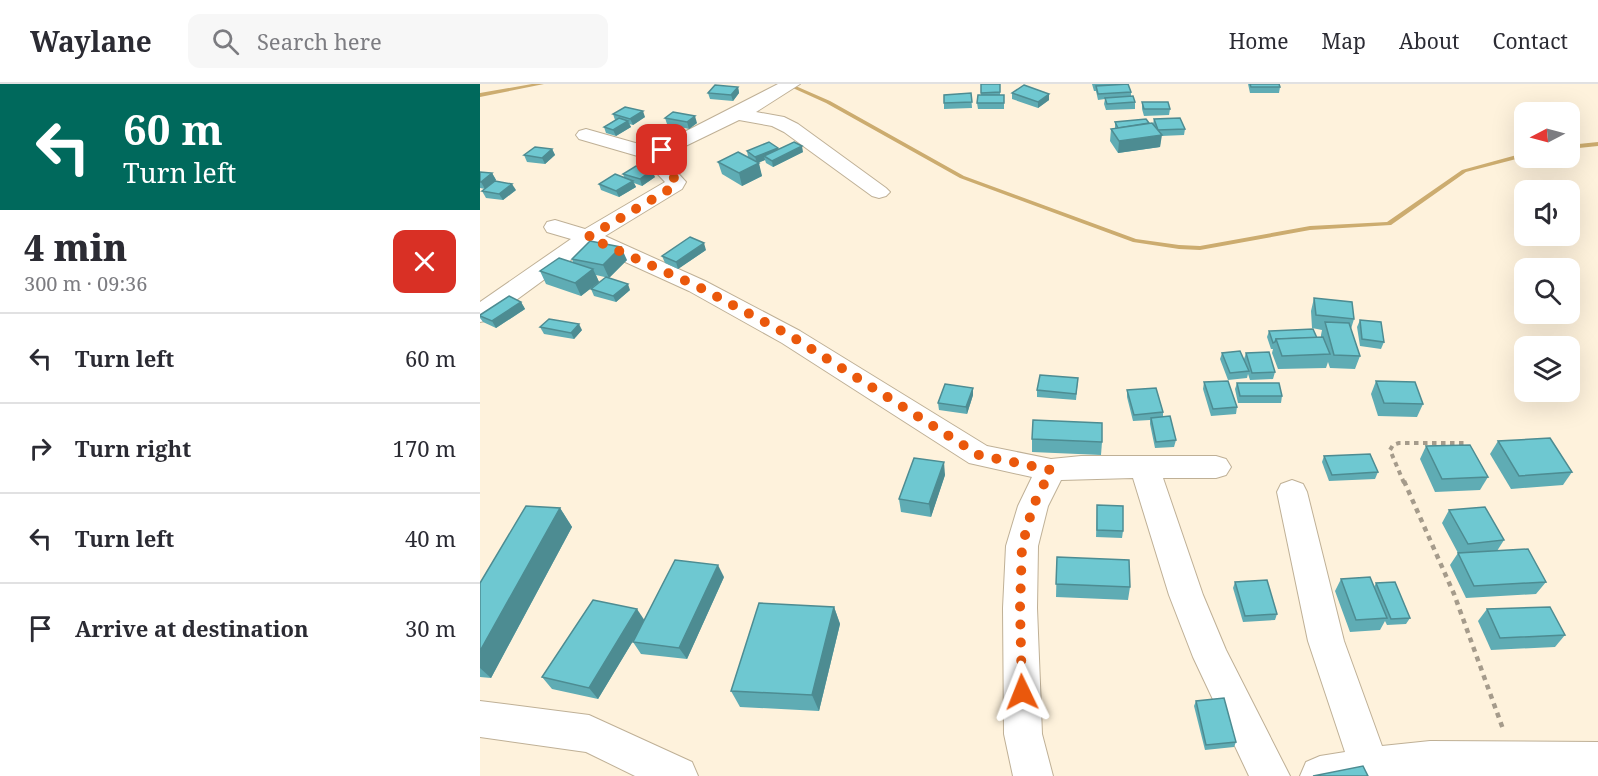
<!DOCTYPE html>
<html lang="en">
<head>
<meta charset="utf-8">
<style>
  body { margin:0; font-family:"Noto Serif",serif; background:#f7f7f7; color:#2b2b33; height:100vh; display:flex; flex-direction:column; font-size:22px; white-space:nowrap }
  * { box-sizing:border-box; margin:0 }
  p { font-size:20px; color:#7c7c81 }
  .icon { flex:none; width:33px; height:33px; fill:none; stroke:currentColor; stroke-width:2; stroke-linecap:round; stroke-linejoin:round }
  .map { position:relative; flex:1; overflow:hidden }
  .sheet { display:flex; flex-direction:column; background:#fff; width:480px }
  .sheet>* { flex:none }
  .hud { background:#00695c; color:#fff; overflow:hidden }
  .needle { width:39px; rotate:264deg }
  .controls { position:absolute; left:1034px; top:18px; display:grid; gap:12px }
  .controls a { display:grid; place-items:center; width:66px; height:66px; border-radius:12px; background:#fff; box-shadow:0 6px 24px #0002; font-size:30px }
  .pin { position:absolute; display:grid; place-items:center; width:51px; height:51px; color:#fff; margin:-26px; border-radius:12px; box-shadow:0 3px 9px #0006 }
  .me { position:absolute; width:66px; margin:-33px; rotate:358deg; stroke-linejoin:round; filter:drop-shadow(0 0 4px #0008) }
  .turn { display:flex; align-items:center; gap:21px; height:126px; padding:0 24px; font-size:27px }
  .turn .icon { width:78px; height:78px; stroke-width:2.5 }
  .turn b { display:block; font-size:42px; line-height:51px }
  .round { display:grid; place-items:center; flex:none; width:63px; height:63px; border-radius:12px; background:#f7f7f7 }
  .head { display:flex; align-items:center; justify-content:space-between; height:102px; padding:0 24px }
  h1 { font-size:36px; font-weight:800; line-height:45px }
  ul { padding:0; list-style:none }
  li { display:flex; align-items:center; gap:18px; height:90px; padding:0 24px; border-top:2px solid #e1e1e2 }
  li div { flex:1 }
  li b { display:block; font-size:22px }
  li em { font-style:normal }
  header { display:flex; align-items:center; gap:36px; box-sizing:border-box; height:84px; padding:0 30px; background:#fff; border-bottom:2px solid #e1e1e2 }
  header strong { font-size:28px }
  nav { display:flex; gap:33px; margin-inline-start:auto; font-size:21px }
  .search { width:420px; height:54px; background:#f7f7f7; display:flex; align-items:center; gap:15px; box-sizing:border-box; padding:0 21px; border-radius:12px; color:#7c7c81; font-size:22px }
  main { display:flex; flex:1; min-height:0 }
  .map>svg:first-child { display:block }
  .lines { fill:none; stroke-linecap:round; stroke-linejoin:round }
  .stream { fill:#ccac6f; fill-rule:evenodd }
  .minor-casing { stroke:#bfb096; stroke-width:2 }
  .path-far1 { stroke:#a59b8b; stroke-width:4; stroke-dasharray:4.5 4.5; stroke-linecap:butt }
  .path { stroke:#a59b8b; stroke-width:4.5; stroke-dasharray:5 5; stroke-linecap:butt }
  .minor { fill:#fff; fill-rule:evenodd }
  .wall { fill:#5facb4 }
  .shaded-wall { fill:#4d8c92 }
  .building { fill:#6ec8d1; stroke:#4d8c92; stroke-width:1.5 }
  .route { stroke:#ea580c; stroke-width:10; stroke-dasharray:0 18 }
</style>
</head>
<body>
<header>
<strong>Waylane</strong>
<div class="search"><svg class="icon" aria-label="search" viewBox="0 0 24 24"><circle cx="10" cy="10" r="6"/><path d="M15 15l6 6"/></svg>Search here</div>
<nav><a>Home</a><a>Map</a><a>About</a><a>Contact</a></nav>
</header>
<main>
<section class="sheet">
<div class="hud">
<div class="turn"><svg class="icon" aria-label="left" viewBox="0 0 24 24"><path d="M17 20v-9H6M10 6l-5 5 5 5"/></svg><div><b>60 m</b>Turn left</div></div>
</div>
<div class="head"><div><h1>4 min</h1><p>300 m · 09:36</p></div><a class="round" style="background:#d93025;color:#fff"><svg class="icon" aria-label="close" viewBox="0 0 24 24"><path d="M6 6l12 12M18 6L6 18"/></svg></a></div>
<ul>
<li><svg class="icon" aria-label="left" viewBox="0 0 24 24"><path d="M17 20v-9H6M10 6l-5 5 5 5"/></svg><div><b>Turn left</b></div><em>60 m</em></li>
<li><svg class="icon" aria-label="right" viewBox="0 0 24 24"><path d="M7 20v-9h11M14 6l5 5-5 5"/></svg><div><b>Turn right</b></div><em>170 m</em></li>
<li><svg class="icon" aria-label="left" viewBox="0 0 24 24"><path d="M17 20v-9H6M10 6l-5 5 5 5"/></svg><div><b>Turn left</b></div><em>40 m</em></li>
<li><svg class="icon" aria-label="arrive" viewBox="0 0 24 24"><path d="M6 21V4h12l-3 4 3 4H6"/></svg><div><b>Arrive at destination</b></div><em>30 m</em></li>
</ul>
</section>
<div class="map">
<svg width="1118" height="692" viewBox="0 0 1118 692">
  <rect width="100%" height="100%" fill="#fef2dc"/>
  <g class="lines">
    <g class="stream">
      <path d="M52,0H64L0,13V9Z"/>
      <path d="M304,0H311L350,17L484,92L656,155L699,161L720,162L830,142L907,138L982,86L1044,69V73L986,88L911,141L830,146L720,166L699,165L653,158L480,94L346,19Z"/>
      <path d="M1118,58V62L1089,65V61Z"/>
    </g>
    <defs>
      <g id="minor">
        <path d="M298,0H320L276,28L304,33L318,40L406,104L410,108L406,112L399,114L392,112L304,48L292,42L259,36L189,70L188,78L206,98L202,105L125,152L225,197L320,247L507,362L571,375L601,372H736L746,375L751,383L746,391L736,394H683L723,511L746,566L810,692H769L713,573L689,511L653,394L581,396L568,422L558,462L557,524L562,650L573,692H533L524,650L523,524L526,462L538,422L552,393L489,379L302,259L209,207L110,162L9,236L0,238V218L91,155L67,148L64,143L67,138L75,136L105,145L185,98L171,83L168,75L99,55L96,51L99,47L106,45L173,64Z"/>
        <path d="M812,396L823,400L827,408L864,557L902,662L950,657L1118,658V692H820L826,678L840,672L865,668L828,557L797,408L801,400Z"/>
        <path d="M0,617L109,631L212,678L218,692H155L106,668L0,653Z"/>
      </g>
    </defs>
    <use href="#minor" class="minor-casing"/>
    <path class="path-far1" d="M924,399L910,366L913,361L919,359H985"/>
    <path class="path" d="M924,397L974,510L1023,645"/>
    <use href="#minor" class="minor"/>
  </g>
  <g class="wall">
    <path d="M501,0H520V11H524V25H498L497,19L501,11Z"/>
    <path d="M612,0H646L651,8V12L655,18V25L626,26L624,20L625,15L618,16L616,7H614Z"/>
    <path d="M768,0H799L800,3L799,9H770Z"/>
    <path d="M258,3L259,9L253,17L230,15L228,9Z"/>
    <path d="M491,9L492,24L464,25V11Z"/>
    <path d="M532,9L569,16L558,24L532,15Z"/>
    <path d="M662,18L690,25L689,31L664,32L662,25Z"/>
    <path d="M133,30L165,33L153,41L149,40L151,43L136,52L126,49L124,43L135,36Z"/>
    <path d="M185,34L217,39L209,45L187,40Z"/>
    <path d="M674,35L705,45L704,51L681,52L680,63L638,69L630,57L631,45L635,44V38L673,40Z"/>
    <path d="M72,65L75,71L65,80L47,78L44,71Z"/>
    <path d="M298,66L323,68L293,83L286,79L285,76L277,79L282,92L262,102L242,90L238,78L273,76L268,73L267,67Z"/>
    <path d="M0,88L12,89L16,96L5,105L0,104Z"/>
    <path d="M143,90L175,93L162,102L154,99L156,103L139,113L121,106L119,100L144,93Z"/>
    <path d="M36,106L23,116L6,114L2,107Z"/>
    <path d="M226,166L198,185L185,179L182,172Z"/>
    <path d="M92,175L147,176L129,194L116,191L119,198L101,212L66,200L60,187L93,178Z"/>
    <path d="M111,205L150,206L136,218L114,212Z"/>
    <path d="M834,214L874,235L871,245L880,272L875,285L850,284L848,278L846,284L798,285L792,269L793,265H791L787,253L789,247L841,254V251L842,246L832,244L831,227Z"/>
    <path d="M41,218L45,225L16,244L3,238L0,234V231Z"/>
    <path d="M880,236L904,258L901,265L880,262L877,243Z"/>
    <path d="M60,243L102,246L94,255L64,250Z"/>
    <path d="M742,269L764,275L766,269L795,288L793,295L770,296L768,290L767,294L748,296L740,275Z"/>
    <path d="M598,294L596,316L557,313V306Z"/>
    <path d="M896,297L943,320L937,333L898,332L891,310Z"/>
    <path d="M724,298L757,323L756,330L731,332L723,305Z"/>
    <path d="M757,299L802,312L801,319H758L755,305Z"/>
    <path d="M493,304V311L487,330L459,326L458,319Z"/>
    <path d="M647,306L683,328V333L696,356L694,363L675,364L670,340V336L653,337L647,313Z"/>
    <path d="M552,355L622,358L621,371L552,368Z"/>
    <path d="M1018,357L1092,388L1083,401L1031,405L1010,370Z"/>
    <path d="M946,362L1008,393L1000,406L955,408L940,375Z"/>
    <path d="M844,372L898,388L895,395L849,397L842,378Z"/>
    <path d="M465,391L451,433L421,428L419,415Z"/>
    <path d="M617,421L643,447L642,454L616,453Z"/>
    <path d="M80,424L92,443L11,594L0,593V499Z"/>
    <path d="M969,426L1024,456L1017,467L1066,498L1056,510L986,514L970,481L978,469L962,439Z"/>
    <path d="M577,473L650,503L648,516L576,513Z"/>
    <path d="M244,493L207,575L161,570L153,558L159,547L118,615L72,605L62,593L164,536Z"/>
    <path d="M861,495L894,503L896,499L930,534L926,540L907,541L905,537L900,546L870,548L855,507Z"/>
    <path d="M755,498L797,530L795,536L763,538L753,504Z"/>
    <path d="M354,523L360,540L339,627L260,623L251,607Z"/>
    <path d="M1007,525L1085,551L1075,563L1011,566L998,537Z"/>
    <path d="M716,617L756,658L754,663L725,666L714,622Z"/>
  </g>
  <g class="shaded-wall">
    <path d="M258,3L259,9L253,17L251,11Z"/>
    <path d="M569,10V16L558,24V18Z"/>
    <path d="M163,27L165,33L153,41L150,35Z"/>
    <path d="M215,32L217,39L209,45L207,38Z"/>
    <path d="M148,37L151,43L136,52L133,46Z"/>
    <path d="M682,51L680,63L638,69L639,57Z"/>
    <path d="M322,62L323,68L293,83L292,77Z"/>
    <path d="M298,64L299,70L284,72L285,76L277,79L275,73Z"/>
    <path d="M72,65L75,71L65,80L62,74Z"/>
    <path d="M279,79L282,92L262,102L259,89Z"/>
    <path d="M172,86L175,93L162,102L160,95Z"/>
    <path d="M12,89L16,96L5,105L1,98Z"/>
    <path d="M153,97L156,103L139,113L136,107Z"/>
    <path d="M32,100L36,106L23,116L19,110Z"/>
    <path d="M224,159L226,166L198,185L196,178Z"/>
    <path d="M141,163L147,176L129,194L123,181Z"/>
    <path d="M113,185L119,198L101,212L95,199Z"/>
    <path d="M148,200L150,206L136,218L133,212Z"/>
    <path d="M41,218L45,225L16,244L12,237Z"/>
    <path d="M99,240L102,246L94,255L91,249Z"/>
    <path d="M493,304V311L487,330L486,323Z"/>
    <path d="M464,378L465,391L451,433L449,420Z"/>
    <path d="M80,424L92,443L11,594L0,584V567Z"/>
    <path d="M238,481L244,493L207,575L199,564Z"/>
    <path d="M354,523L360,540L339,627L332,611Z"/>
    <path d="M157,525L165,537L118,615L109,604Z"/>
  </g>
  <g class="building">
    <path d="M501,0H520V8L501,9Z"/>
    <path d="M648,0L651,8L618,10L616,2Z"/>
    <path d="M770,0H799L800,3H771Z"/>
    <path d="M235,1L258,3L251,11L228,9Z"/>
    <path d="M544,1L569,10L558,18L532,9Z"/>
    <path d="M491,9L492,18L464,19V11Z"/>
    <path d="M498,11H524V19H497Z"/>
    <path d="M653,12L655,18L627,20L625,14Z"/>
    <path d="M662,18H688L690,25H664Z"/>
    <path d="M145,23L163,27L150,35L133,30Z"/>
    <path d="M193,28L215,32L207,38L185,34Z"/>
    <path d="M139,34L148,37L133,46L124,43Z"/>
    <path d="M700,34L705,45L678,46L674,35Z"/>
    <path d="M666,35L669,39L638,44L635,38Z"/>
    <path d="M672,39L682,51L639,57L631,45Z"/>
    <path d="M289,58L298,64L275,73L267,67Z"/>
    <path d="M314,58L322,62L292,77L284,72Z"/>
    <path d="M55,63L72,65L62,74L44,71Z"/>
    <path d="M258,68L279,79L259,89L238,78Z"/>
    <path d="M156,82L172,86L160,95L143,90Z"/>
    <path d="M0,88L12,89L1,98H0Z"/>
    <path d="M135,90L153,97L136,107L119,100Z"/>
    <path d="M15,97L32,100L19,110L2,107Z"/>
    <path d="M210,153L224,159L196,178L182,172Z"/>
    <path d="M110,157L141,163L123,181L92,175Z"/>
    <path d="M79,174L113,185L95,199L60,187Z"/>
    <path d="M126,193L148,200L133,212L111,205Z"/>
    <path d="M29,212L41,218L12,237L0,232V231Z"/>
    <path d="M834,214L872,218L874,235L836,231Z"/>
    <path d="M69,235L99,240L91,249L60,243Z"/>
    <path d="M880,236L901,238L904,258L882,255Z"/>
    <path d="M845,238L869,239L880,272L854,271Z"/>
    <path d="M833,245L837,254L796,255L795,258L793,259L789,247Z"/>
    <path d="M843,253L850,270L802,272L796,255Z"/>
    <path d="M760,267L769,287L750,289L742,269Z"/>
    <path d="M789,268L795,288L772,289L766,269Z"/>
    <path d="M560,291L598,294L596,310L557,306Z"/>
    <path d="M748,297L757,323L733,325L724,298Z"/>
    <path d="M896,297L935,298L943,320L904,319Z"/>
    <path d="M757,299H799L802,312H760Z"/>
    <path d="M465,300L493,304L486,323L458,319Z"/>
    <path d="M676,304L683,328L654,331L647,306Z"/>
    <path d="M690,332L696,356L676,358L671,334Z"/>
    <path d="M553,336L622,339V358L552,355Z"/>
    <path d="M1070,354L1092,388L1039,392L1018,357Z"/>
    <path d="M990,361L1008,393L962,395L946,362Z"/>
    <path d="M890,370L898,388L852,391L844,372Z"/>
    <path d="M434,374L464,378L449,420L419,415Z"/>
    <path d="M617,421L643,422V447L617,446Z"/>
    <path d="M46,422L80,424L0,567V499Z"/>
    <path d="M1005,423L1024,456L988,460L969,426Z"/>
    <path d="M1048,465L1066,498L994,502L978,469Z"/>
    <path d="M577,473L649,476L650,503L576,500Z"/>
    <path d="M195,476L238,481L199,564L153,558Z"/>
    <path d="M890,493L907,534L876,536L861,495Z"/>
    <path d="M787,496L797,530L765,532L755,498Z"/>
    <path d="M915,498L930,534L911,535L896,499Z"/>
    <path d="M113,516L157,525L109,604L62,593Z"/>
    <path d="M279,519L354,523L332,611L251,607Z"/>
    <path d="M1070,523L1085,551L1020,554L1007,525Z"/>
    <path d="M744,614L756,658L726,661L716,617Z"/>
    <path d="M883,682L888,692H833Z"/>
  </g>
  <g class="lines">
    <path class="route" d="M182,66L178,72V79L193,92L196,98L195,102L108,153L217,202L311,252L499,371L571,386L553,422L542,462L540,524L542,608"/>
  </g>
</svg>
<div class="controls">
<a><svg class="needle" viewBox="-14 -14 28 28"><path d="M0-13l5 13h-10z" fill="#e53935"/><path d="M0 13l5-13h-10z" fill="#7c7c81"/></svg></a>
<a><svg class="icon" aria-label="sound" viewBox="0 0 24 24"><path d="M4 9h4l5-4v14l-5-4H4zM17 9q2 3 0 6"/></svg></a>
<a><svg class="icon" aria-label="search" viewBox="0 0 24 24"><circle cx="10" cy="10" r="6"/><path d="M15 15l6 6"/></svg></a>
<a><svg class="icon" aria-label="layers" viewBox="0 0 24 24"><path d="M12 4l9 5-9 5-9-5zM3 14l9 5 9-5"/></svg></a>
</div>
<div class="pin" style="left:182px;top:66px;background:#d93025"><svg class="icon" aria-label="arrive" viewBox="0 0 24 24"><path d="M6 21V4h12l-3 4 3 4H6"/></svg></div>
<svg class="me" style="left:542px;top:608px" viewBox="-20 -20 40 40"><path d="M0-17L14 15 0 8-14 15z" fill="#ea580c" stroke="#fff" stroke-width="4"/></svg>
</div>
</main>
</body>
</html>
